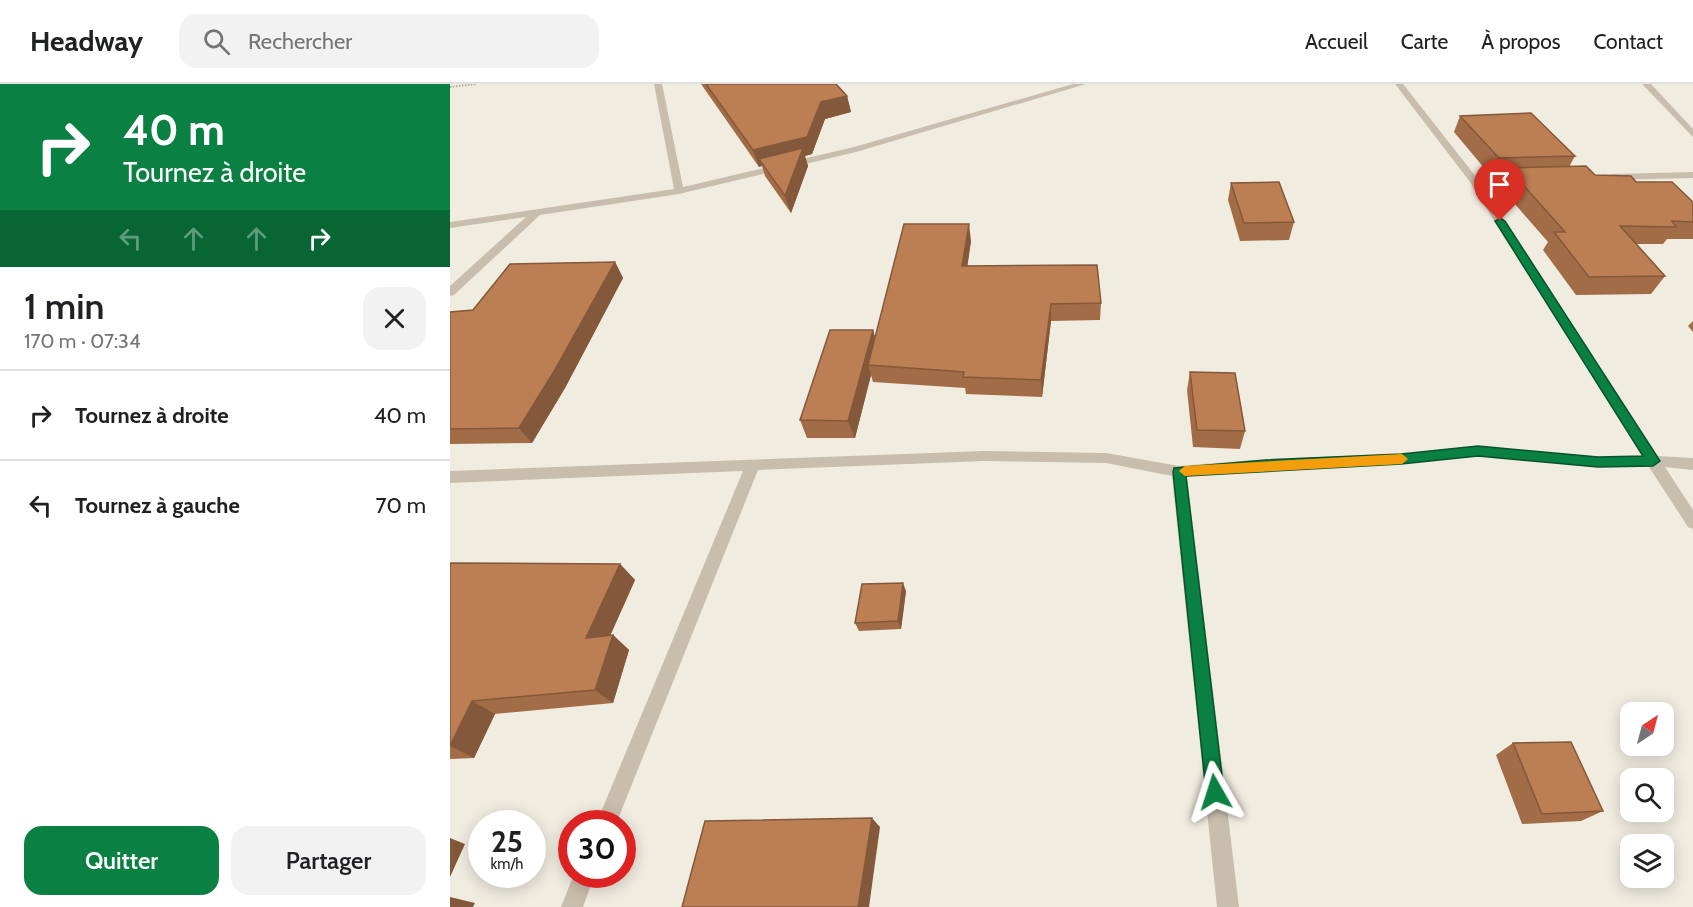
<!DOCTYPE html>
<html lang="fr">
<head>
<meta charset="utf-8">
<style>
  body { margin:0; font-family:Cabin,sans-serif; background:#f2f2f2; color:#202124; height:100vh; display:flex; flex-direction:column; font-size:22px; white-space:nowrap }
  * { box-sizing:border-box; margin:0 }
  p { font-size:20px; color:#757577 }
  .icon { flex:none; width:33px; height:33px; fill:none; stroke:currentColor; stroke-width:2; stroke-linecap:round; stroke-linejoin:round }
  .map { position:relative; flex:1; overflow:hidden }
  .details { display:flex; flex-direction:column; background:#fff; width:450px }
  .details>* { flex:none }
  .hud { background:#0b8043; color:#fff; overflow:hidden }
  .needle { width:39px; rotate:36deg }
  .controls { position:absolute; left:1170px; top:618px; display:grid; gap:12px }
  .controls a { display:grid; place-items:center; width:54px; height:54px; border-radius:12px; background:#fff; box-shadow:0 3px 15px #0003; font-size:30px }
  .speed { position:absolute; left:18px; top:726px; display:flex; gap:12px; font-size:30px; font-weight:700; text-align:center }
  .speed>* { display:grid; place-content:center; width:78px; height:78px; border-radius:50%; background:#fff; box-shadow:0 3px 15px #0003; line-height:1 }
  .speed small { font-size:15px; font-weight:400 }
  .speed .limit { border:9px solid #d22; background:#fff; color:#111 }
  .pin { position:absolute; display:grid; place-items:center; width:51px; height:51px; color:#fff; margin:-62px -26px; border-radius:50% 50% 50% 0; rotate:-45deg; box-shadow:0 0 6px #0007 }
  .pin .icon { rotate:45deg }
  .me { position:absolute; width:66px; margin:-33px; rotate:354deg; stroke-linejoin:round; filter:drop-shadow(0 0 4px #0008) }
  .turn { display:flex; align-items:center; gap:21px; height:126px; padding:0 24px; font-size:27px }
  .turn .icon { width:78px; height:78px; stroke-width:2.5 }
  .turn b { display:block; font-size:42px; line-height:51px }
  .lanes { display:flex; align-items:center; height:57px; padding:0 24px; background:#0003; justify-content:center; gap:30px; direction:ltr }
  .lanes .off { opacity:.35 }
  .round { display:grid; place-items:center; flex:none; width:63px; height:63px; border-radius:18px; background:#f2f2f2 }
  .headline { display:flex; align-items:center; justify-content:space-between; height:102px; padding:0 24px }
  h1 { font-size:36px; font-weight:600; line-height:45px }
  .primary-button { display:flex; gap:12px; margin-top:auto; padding:12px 24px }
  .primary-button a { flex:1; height:69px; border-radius:18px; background:#0b8043; color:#fff; font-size:24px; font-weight:600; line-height:69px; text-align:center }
  .primary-button a+a { background:#f2f2f2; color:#202124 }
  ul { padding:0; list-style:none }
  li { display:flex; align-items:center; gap:18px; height:90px; padding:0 24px; border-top:2px solid #e0e0e0 }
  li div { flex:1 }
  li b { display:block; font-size:22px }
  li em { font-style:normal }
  header { display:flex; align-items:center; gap:36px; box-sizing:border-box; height:84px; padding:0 30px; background:#fff; border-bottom:2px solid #e0e0e0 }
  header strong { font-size:28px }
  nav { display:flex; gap:33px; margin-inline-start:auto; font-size:21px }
  .search { width:420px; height:54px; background:#f2f2f2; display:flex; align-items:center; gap:15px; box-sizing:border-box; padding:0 21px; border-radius:18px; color:#757577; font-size:22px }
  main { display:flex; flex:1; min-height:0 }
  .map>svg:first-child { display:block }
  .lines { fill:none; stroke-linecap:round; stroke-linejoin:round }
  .path { stroke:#b5a997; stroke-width:2; stroke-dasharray:1.5 1.5; stroke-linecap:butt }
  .street { fill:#c9bead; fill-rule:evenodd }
  .wall { fill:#a26c47 }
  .shaded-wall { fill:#84583a }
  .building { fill:#bc7e53; stroke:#84583a; stroke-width:1.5 }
  .route { fill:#0b8043; stroke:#07532c; stroke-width:1.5 }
  .slow { fill:#f59e0b }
</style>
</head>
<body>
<header>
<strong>Headway</strong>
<div class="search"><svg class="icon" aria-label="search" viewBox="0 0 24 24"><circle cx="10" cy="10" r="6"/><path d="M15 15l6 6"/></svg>Rechercher</div>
<nav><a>Accueil</a><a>Carte</a><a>À propos</a><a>Contact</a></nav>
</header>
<main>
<section class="details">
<div class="hud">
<div class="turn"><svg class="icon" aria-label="right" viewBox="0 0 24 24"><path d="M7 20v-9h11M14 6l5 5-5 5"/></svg><div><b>40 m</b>Tournez à droite</div></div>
<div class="lanes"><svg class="icon off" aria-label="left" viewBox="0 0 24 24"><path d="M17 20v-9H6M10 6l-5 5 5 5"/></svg><svg class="icon off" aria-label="ahead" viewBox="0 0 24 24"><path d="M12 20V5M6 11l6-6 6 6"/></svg><svg class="icon off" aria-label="ahead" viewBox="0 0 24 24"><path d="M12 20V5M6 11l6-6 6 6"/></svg><svg class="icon" aria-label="right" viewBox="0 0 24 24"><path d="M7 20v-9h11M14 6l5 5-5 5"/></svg></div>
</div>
<div class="headline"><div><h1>1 min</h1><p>170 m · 07:34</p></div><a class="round"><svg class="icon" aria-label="close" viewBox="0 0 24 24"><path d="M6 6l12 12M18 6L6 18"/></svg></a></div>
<ul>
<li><svg class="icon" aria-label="right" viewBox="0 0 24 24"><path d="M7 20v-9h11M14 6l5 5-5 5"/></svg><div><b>Tournez à droite</b></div><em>40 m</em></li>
<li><svg class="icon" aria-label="left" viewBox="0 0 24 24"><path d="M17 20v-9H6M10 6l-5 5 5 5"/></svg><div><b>Tournez à gauche</b></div><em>70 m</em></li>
</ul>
<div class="primary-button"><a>Quitter</a><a>Partager</a></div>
</section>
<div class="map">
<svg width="1243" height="823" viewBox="0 0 1243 823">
  <rect width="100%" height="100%" fill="#f1ece0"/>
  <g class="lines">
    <path class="path" d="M0,3L27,0"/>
    <g class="street">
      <path d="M204,0H212L233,103L404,63L623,0H636L406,68L229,110L90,131L4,211L0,212V202L76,133L0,144V138L224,105Z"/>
      <path d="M945,0H953L1027,94L1072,92L1077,95L1072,98L1031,100L1208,372L1243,374V386L1215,383L1243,426V445L1238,443L1199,383H1148L1028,372L951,380L816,387L737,393L789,823H767L722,392L656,379L534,377L308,386L166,740H146L293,387L0,399V387L534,367L656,369L729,382L816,375L951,370L1028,362L1148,373L1192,372L1020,98Z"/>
      <path d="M1192,0H1201L1243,45V53Z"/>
      <path d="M1243,88V94L1162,96L1157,93L1162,90Z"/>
      <path d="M124,790H145L133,823H111Z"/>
    </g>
  </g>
  <g class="wall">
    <path d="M251,0H386L397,12L401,28L375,35L362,70L355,72L358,82L341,129L315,92L312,82L309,83Z"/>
    <path d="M1010,32L1125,72L1119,83L1145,91L1186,98L1243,118V155H1217L1213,160H1186L1215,192L1201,210L1126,211L1093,166L1098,158L1049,102L1055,91H1040L1004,48Z"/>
    <path d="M781,99L844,138L839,156L790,157L778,116Z"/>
    <path d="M521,157L517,182L651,219L650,236L601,237L592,313L516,310L515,304L423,298L421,291L405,354H357L350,336L423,246L425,253Z"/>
    <path d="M165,178L173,194L115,304L82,359L0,360V228L23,226Z"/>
    <path d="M1243,237V248L1238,242Z"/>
    <path d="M740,288L795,347L790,365L743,363L737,306Z"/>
    <path d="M0,479L170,480L185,496L160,551H163L179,566L163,619L45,630L24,674L0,675Z"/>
    <path d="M456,507L451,545L409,547L405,539Z"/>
    <path d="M1063,659L1153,727L1131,737L1072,740L1046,671Z"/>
  </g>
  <g class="shaded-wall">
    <path d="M397,12L401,28L375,35L362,70L355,72L358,82L341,129L335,112L309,75L312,82L309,83L303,66L371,18Z"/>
    <path d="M519,140L521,157L515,199L512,182Z"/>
    <path d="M165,178L173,194L115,304L82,359L69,344Z"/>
    <path d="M601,220V237L592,313L591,296Z"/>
    <path d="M423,246L428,264L418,281L421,291L405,354L398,337Z"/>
    <path d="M170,480L185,496L153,568L136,554Z"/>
    <path d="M453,499L456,507L451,545L448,537Z"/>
    <path d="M163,551L179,566L163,619L145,606Z"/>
    <path d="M22,617L45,630L24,674L0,662Z"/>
    <path d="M422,734L430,743L419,823H408Z"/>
    <path d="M0,754L15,760L0,793Z"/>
    <path d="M0,813L25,819L23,823H0Z"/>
  </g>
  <g class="building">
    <path d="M256,0H386L397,12L371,18L357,53L303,66Z"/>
    <path d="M1081,29L1125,72L1049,74L1010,32Z"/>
    <path d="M353,64L335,112L309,75Z"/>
    <path d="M1136,82L1145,91L1181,92L1186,98H1222L1243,118V138L1222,137L1226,143L1170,142L1215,192L1139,193L1104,148H1115L1058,84Z"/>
    <path d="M829,98L844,138L794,139L781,99Z"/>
    <path d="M454,140H519L512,182L647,181L651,219L601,220L591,296L513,293L514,288L418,281Z"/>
    <path d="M165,178L103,289L69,344L0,345V228L23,226L60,180Z"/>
    <path d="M380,246H423L398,337L350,336Z"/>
    <path d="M740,288L785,289L795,347L747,346Z"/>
    <path d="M0,479L170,480L136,554L163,551L145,606L22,617L0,662Z"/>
    <path d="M453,499L448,537L405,539L412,500Z"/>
    <path d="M1121,658L1153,727L1092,730L1063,659Z"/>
    <path d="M422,734L408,823H232L255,737Z"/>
  </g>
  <path class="route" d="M1050,134L1055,137L1210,377L1203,382L1148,383L1028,372L951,380L736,392L774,708L772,715L765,718L759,715L756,708L723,388L724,384L816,376L951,370L1028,362L1148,373L1193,372L1045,137Z"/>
  <path class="slow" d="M952,370L958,375L952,380L735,392L729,387L735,382Z"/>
</svg>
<div class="controls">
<a><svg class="needle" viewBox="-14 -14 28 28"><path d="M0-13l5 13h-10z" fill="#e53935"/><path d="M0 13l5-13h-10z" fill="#757577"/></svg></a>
<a><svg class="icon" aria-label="search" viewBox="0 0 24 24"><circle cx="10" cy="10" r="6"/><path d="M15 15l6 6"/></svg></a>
<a><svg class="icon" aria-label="layers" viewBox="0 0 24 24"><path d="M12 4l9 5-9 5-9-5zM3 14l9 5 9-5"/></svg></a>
</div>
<div class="speed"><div>25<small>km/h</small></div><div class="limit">30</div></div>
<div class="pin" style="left:1050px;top:137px;background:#d93025"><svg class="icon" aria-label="arrive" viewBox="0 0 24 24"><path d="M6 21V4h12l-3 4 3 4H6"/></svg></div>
<svg class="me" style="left:765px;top:708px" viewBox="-20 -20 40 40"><path d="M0-17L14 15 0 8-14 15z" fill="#0b8043" stroke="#fff" stroke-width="4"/></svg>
</div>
</main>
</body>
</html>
